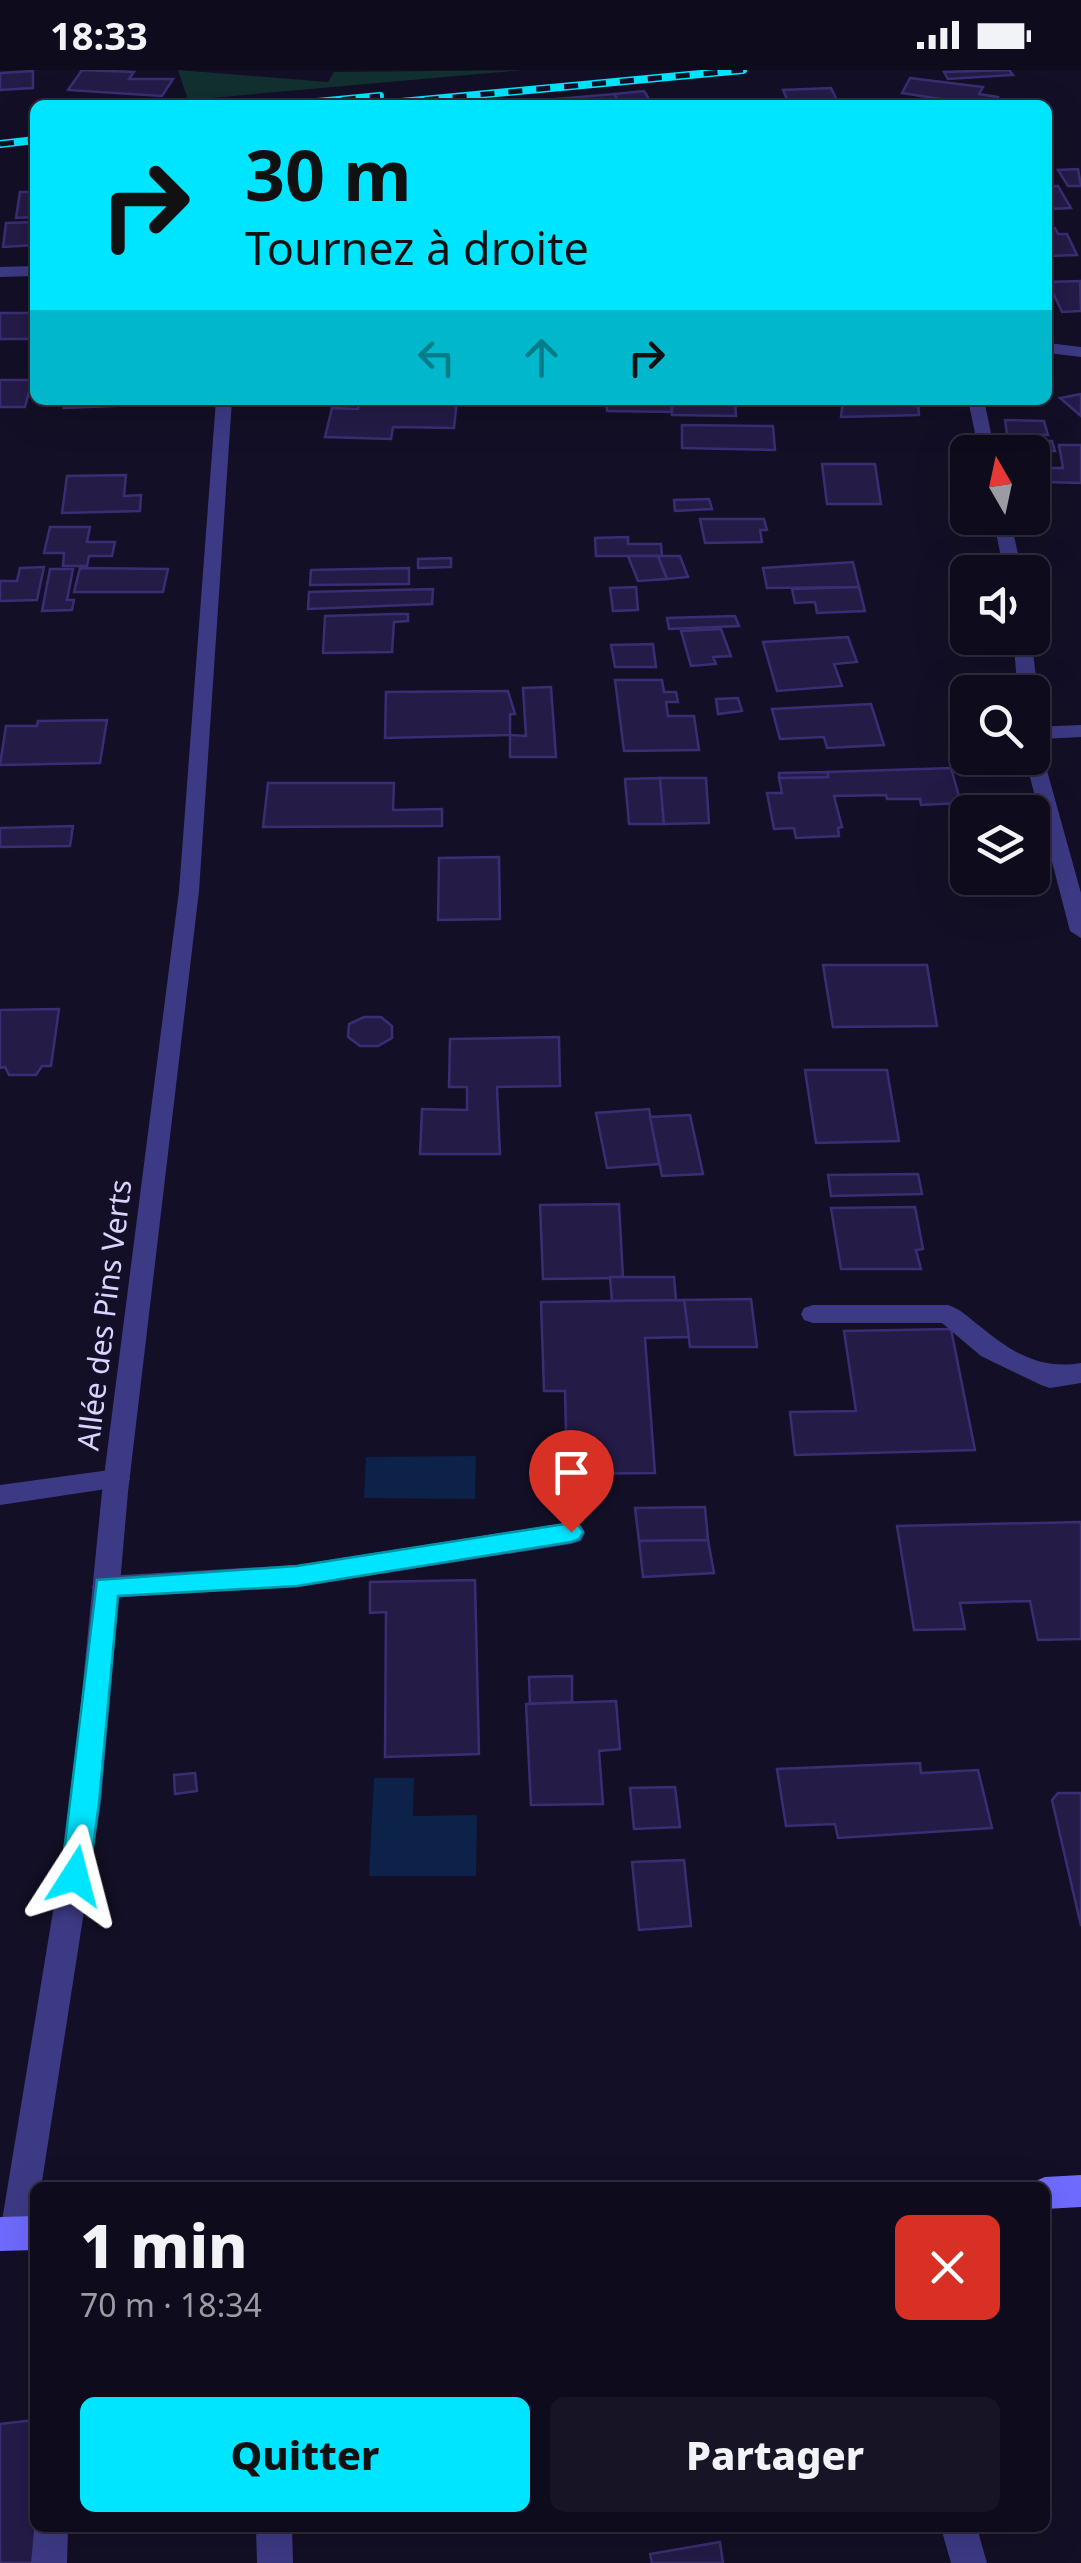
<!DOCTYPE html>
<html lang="fr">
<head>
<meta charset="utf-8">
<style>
  body { margin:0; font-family:"Noto Sans",sans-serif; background:#171425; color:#f1f3f6; height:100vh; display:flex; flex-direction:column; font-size:38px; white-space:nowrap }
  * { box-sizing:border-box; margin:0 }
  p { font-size:32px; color:#9b9ba3 }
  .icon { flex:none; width:55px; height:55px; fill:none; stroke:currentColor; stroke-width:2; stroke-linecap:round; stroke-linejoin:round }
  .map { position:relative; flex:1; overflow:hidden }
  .details { position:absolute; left:30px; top:2112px; width:1020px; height:350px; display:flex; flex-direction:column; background:#0e0b1c; border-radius:15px; box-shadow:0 10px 40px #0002,0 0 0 2px #2e2b3b }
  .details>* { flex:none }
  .banner { position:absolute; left:30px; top:30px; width:1022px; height:305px; border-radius:15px; box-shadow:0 10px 40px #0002,0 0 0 2px #2e2b3b; background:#00e5ff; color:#111; overflow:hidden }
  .needle { width:65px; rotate:351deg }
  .buttons { position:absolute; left:950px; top:365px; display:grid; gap:20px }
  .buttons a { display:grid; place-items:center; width:100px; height:100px; border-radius:15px; background:#0e0b1c; box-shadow:0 10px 40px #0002,0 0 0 2px #2e2b3b; font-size:50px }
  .pin { position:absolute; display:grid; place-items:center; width:85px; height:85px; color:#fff; margin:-102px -42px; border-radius:50% 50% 50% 0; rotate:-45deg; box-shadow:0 0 10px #0007 }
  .pin .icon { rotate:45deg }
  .me { position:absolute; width:110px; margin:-55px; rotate:9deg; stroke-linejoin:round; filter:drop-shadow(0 0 8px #0008) }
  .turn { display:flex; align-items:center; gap:35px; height:210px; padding:0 50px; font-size:45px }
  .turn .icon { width:130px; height:130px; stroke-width:2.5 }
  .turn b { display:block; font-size:70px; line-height:85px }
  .lanes { display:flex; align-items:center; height:95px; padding:0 50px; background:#0003; justify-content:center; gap:50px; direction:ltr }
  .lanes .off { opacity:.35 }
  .round { display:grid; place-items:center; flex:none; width:105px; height:105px; border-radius:15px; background:#171425 }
  .headline { display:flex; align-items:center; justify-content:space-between; height:170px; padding:0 50px }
  h1 { font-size:60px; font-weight:800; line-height:75px }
  .primary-button { display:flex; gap:20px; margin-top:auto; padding:20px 50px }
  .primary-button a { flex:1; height:115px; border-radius:15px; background:#00e5ff; color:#111; font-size:40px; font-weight:800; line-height:115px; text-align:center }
  .primary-button a+a { background:#171425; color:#f1f3f6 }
  .status { display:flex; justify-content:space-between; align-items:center; height:70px; padding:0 50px; background:#0e0b1c; direction:ltr }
  .status svg { height:28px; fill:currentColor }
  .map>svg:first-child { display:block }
  .green { fill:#12302f }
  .water { fill:#0c2248 }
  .building { fill:#241b47; stroke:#3b2d73; stroke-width:2.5 }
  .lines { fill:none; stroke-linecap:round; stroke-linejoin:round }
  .service { fill:#3d3a85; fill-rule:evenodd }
  .minor { fill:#3d3a85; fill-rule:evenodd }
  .secondary { fill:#6f6bff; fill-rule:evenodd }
  .rail-casing { stroke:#00e5ff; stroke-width:8 }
  .rail { stroke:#130f26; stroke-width:5; stroke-dasharray:14; stroke-linecap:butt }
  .route { fill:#00e5ff; stroke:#0095a6; stroke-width:2.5 }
  .labels { text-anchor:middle; stroke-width:9; stroke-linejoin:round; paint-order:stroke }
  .street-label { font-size:30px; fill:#d9d4ff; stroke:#130f26 }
</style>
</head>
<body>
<div class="status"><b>18:33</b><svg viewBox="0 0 49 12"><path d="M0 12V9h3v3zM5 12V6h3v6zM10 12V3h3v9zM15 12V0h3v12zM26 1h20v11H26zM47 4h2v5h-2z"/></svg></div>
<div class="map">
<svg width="1081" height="2493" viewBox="0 0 1081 2493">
  <rect width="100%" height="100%" fill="#130f26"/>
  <path class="green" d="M178,0L328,12L334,2L523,0L188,30Z"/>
  <g class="water">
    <path d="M476,1386L475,1429L364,1428L366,1387Z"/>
    <path d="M374,1708H414L413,1746L477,1745L476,1806H369Z"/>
  </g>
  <g class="building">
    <path d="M82,0L134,2L129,9H173L162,26L68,20Z"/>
    <path d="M1009,0L1013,5L948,9L944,2Z"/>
    <path d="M33,1V18L0,20V3Z"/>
    <path d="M910,8L983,17L979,24L998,27L994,35H979L902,23Z"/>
    <path d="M831,18L838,32L789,34L783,20Z"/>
    <path d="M644,21L649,29L619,32L614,24Z"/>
    <path d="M614,24L621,35L521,32Z"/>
    <path d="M1078,99L1081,116H1068L1058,100Z"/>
    <path d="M1048,116H1058L1071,138L1048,139Z"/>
    <path d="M20,122H35V147L16,148Z"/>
    <path d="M35,152V175L3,177L6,153Z"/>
    <path d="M1048,158H1055L1058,164H1067L1077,185L1048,186Z"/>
    <path d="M1080,211L1081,241L1062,242L1048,212Z"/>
    <rect x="0" y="243" width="35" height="26"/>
    <path d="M0,310H32L25,337H0Z"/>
    <path d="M1081,324V346L1060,328Z"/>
    <path d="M65,330H137V335L64,338Z"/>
    <path d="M359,330H457L454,358L393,357L391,369L325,367L332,338L358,339Z"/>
    <path d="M606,330H672V342L607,341Z"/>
    <path d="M672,330H735L736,346L672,345Z"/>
    <path d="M843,330L918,332L919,345L841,347Z"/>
    <path d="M1005,350L1044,351L1048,365L1007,364Z"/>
    <path d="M682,355L773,356L775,380L682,378Z"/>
    <path d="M1009,371H1052L1055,381H1010Z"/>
    <path d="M1059,375H1081V413L1045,412L1042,398H1063Z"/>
    <path d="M822,394H875L881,434H827Z"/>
    <path d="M126,405L124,426L141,425L140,441L62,443L67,406Z"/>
    <path d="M709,429L712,439L675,441L674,430Z"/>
    <path d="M700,449H764L767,460H760L762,472L705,473Z"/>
    <path d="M50,457H90L87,472H115L112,486H89L87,496H63L64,483H44Z"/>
    <path d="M628,467V474H661L662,486H596L595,468Z"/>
    <path d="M628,486H658L667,509L638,511Z"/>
    <path d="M658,486H680L688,507L667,509Z"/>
    <path d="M451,488V497L418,498V489Z"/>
    <path d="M853,492L859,517L767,518L763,498Z"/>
    <path d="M44,497L37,530L0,531V511H17L20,498Z"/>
    <path d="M80,498L168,499L163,522H74Z"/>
    <path d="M409,498V514L310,515L311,500Z"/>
    <path d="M50,499H73L67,530H74L72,540L42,541Z"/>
    <path d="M636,517L638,540L613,541L610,518Z"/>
    <path d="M859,517L865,541L817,543L815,532L795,533L792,519Z"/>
    <path d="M433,519L432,534L308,539L309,522Z"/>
    <path d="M394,544H408V551L394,552L392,582L323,583L325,546Z"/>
    <path d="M735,546L739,556L669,559L667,548Z"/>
    <path d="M721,559L731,586L713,587L716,594L691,596L681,561Z"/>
    <path d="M848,567L857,592L834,594L842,616L777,621L763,572Z"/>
    <path d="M653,574L656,597H615L611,575Z"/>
    <path d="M615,610H662L664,622H676L678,632H666L668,646H694L699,680L624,681Z"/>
    <path d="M551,617L556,687H510V665L526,666L523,618Z"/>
    <path d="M508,621L515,644H510V665L385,668L386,622Z"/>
    <path d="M738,628L742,641L718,644L716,629Z"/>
    <path d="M871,634L884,675L827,678L824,667L780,669L772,639Z"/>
    <path d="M107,650L100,693L0,695L6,656H37L38,651Z"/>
    <path d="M951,698L961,733L921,735L920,729H887L886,725L834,726L842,757L838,758L839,766L796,768L794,758L774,759L767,723H782L779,708L828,707V702Z"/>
    <path d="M828,702V707L779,708V703Z"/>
    <path d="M660,708L664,754H629L625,709Z"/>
    <path d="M660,708H706L709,753L664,754Z"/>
    <path d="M268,713H394L393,740L442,739V756L263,757Z"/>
    <path d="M73,756L70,776L0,777V758Z"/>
    <path d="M499,787L500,849L438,850L439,788Z"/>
    <path d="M823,895H927L937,956L833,957Z"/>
    <path d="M59,939L51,996H42L36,1005H9L5,997L0,998V940Z"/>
    <path d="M364,947H381L392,956V968L378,976H360L348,967L349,954Z"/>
    <path d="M559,967L560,1016L497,1017L500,1084H420L422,1039L467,1040V1017H449L450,969Z"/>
    <path d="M805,1000H887L899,1071L816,1073Z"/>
    <path d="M649,1039L659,1094L607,1098L596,1043Z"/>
    <path d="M690,1045L703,1104L662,1106L650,1047Z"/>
    <path d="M918,1104L922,1124L831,1126L828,1105Z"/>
    <path d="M619,1134L623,1208L543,1209L540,1135Z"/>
    <path d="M915,1137L923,1179L916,1180L921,1199H841L831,1138Z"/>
    <path d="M610,1207H674L676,1230L612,1231Z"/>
    <path d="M751,1229L757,1277H690L684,1230Z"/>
    <path d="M684,1230L689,1267L645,1268L655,1403L567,1404L565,1321H544L541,1232Z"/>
    <path d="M951,1259L975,1380L795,1385L790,1342L856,1341L844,1261Z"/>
    <path d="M705,1437L708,1470L639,1471L635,1438Z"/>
    <path d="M1081,1452V1569L1038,1570L1030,1531L960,1533L965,1559L914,1560L897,1456Z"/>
    <path d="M708,1470L714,1503L643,1507L639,1471Z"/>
    <path d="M475,1510L479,1684L385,1687L386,1542L370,1543V1512Z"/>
    <path d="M572,1606V1632L530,1634L529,1607Z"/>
    <path d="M616,1631L620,1679L599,1681L603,1734L531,1735L526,1634Z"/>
    <path d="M920,1693L921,1703L978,1700L992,1758L838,1768L835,1754L786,1756L777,1699Z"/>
    <path d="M195,1703L197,1721L175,1724L174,1705Z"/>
    <path d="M675,1717L680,1757L634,1759L630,1718Z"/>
    <path d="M1058,1723H1081V1856L1052,1730Z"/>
    <path d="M684,1790L691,1856L639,1860L632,1792Z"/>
    <path d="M35,2350L39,2493H0V2354Z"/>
    <path d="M720,2472L723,2493H652L650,2484Z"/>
  </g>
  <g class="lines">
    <g class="service">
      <path d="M813,1235H948C961,1239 970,1249 981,1257C1012,1283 1041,1300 1081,1293V1313L1050,1318L1041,1315L981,1286L942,1253H813L804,1250L801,1244L804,1238Z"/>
      <path d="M117,1399L126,1402L130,1409L126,1416L0,1435V1415Z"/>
      <path d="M571,1452L581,1455L585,1463L581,1471L571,1474L297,1517L106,1528L96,1525L92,1517L96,1509L106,1506L297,1495Z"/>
      <path d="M35,2450V2458H68L67,2493H31Z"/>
      <path d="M256,2458H292L293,2493H257Z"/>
    </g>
    <g class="minor">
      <path d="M35,196V206L0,207V197Z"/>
      <path d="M1048,273L1081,277V287L1048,283Z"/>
      <path d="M216,330H232L199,821L128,1422L101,1732L41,2118H35V2155L29,2175L17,2180L5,2175L0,2163L71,1732L102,1422L179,821Z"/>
      <path d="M968,330H984L995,382H979Z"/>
      <path d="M993,448H1010L1022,502H1004Z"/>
      <path d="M1013,568H1031L1038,622L1035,626L1018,622Z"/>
      <path d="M1081,655V667L1043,669L1046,697L1081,823V868L1070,861L1025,688H1032V657Z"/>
      <path d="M941,2458H977L987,2493H951Z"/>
    </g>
    <g class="secondary">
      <path d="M1081,2105V2137L1045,2139V2118H1031L1033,2112L1045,2107Z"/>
      <path d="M35,2146V2180L0,2181V2147Z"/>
    </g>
    <defs>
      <g id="rail">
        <path d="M286,35L380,26"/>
        <path d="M369,35L743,0"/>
        <path d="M0,74L35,70"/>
      </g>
    </defs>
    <use href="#rail" class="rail-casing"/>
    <use href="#rail" class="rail"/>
  </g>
  <path class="route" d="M571,1453L579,1456L583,1462L579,1469L571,1472L297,1516L118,1526L99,1732L89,1806L84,1814L75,1818L65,1814L61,1806L97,1510L297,1496Z"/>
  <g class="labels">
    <g class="street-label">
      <text transform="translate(105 1245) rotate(-83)" y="10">Allée des Pins Verts</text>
    </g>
  </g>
</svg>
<div class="buttons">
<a><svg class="needle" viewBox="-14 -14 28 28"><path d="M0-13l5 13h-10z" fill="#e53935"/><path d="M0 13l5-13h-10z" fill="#9b9ba3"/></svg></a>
<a><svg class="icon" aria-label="sound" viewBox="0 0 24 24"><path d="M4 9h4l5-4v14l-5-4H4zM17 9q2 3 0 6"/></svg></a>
<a><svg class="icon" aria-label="search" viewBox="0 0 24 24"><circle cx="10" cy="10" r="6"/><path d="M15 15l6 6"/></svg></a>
<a><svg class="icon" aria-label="layers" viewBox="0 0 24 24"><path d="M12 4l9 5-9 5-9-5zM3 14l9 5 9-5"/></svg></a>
</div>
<div class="pin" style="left:571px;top:1462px;background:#d93025"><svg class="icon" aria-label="arrive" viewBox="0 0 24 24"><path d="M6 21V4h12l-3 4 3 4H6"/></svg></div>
<svg class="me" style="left:75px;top:1806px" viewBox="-20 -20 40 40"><path d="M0-17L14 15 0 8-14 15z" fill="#00e5ff" stroke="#fff" stroke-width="4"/></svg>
<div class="banner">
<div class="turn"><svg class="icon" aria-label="right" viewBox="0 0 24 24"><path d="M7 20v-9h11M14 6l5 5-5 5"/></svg><div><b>30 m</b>Tournez à droite</div></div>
<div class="lanes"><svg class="icon off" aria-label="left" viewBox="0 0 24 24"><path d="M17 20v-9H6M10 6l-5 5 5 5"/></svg><svg class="icon off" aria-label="ahead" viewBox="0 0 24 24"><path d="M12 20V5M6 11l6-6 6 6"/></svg><svg class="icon" aria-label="right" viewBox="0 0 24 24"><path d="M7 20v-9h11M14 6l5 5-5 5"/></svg></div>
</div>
<section class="details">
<div class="headline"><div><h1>1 min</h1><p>70 m · 18:34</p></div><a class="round" style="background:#d93025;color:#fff"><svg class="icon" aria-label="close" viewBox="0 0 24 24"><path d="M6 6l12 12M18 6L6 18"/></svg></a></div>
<div class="primary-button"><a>Quitter</a><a>Partager</a></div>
</section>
</div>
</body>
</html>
